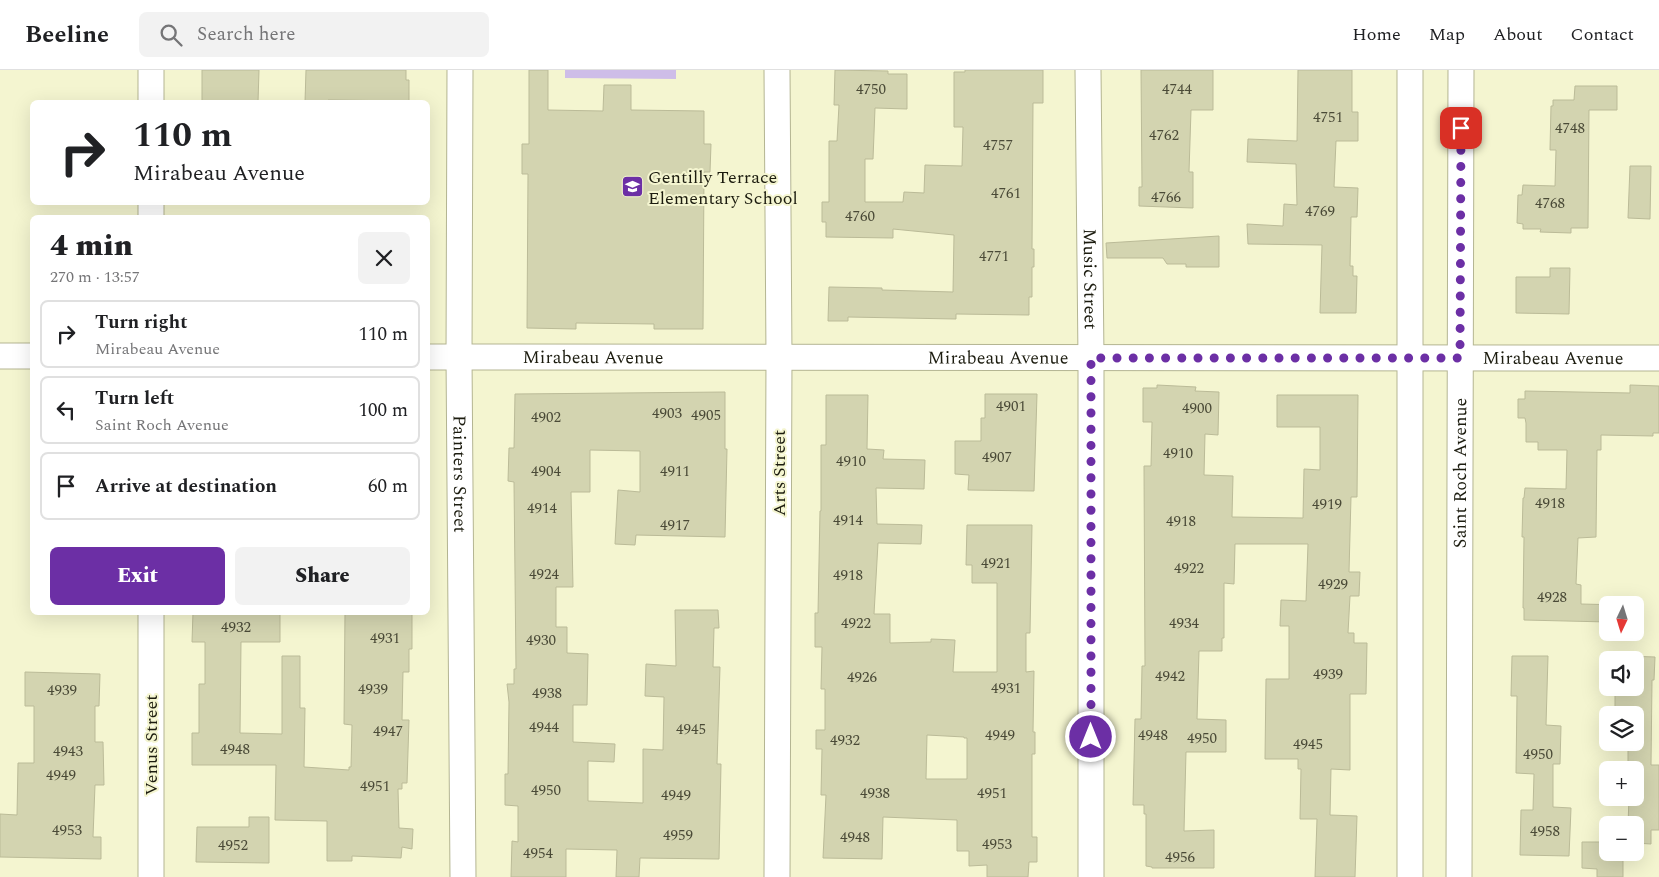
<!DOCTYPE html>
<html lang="en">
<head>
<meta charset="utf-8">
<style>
  body { margin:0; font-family:Spectral,serif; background:#f2f2f2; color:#202124; height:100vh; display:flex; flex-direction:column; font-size:19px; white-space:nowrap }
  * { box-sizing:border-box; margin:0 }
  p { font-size:16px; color:#757577 }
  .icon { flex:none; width:28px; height:28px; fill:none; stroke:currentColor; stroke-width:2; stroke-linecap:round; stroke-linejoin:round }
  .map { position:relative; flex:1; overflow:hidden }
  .details { position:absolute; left:30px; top:145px; width:400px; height:400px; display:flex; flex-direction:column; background:#fff; border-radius:8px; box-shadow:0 5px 20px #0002 }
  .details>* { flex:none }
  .guide { position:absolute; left:30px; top:30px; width:400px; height:105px; border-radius:8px; box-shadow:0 5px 20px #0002; background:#fff; color:#202124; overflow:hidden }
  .needle { width:32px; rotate:184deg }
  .buttons { position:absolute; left:1599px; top:526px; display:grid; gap:10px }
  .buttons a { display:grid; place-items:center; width:45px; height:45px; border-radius:8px; background:#fff; box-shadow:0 5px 20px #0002; font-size:25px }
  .pin { position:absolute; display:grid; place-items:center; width:42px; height:42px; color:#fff; margin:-21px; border-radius:10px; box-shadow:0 2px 8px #0006 }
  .me { position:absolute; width:55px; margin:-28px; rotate:0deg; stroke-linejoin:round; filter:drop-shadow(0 0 4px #0008) }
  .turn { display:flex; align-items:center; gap:18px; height:105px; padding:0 20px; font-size:22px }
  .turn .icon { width:65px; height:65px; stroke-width:2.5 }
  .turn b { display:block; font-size:35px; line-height:42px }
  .round { display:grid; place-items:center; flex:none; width:52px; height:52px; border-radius:8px; background:#f2f2f2 }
  .summary { display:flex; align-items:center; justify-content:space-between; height:85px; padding:0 20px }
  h1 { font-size:30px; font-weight:800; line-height:38px }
  .primary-button { display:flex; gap:10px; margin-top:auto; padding:10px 20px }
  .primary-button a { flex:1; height:58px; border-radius:8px; background:#6c2fa5; color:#fff; font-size:20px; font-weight:800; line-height:58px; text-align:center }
  .primary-button a+a { background:#f2f2f2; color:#202124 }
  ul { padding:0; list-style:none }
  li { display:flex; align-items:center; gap:15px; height:68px; margin:0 10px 8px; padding:0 10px; border:2px solid #e0e0e0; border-radius:8px }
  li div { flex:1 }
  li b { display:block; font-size:19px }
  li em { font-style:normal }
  header { display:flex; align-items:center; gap:30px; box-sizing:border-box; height:70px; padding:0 25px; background:#fff; border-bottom:1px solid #e0e0e0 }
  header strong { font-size:24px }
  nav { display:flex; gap:28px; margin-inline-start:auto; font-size:18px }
  .search { width:350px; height:45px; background:#f2f2f2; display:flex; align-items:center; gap:12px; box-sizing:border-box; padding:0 18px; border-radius:8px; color:#757577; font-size:19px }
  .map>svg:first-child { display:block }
  .green { fill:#cebde8 }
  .building { fill:#d3d4b0; stroke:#bbbb98; fill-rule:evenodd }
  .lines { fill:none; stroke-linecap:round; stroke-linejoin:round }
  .minor-casing { stroke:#b4b592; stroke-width:27 }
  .minor { stroke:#fff; stroke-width:25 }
  .route { stroke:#6c2fa5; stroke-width:9; stroke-dasharray:0 16.2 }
  .labels { text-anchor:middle; stroke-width:4; stroke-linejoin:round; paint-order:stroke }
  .number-label { font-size:15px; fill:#4a4a37 }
  .poi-label { font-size:18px; fill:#1c1c0f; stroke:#f4f5d0; text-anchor:start }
  .street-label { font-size:18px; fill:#1c1c0f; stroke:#f4f5d0 }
</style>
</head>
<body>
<header>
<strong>Beeline</strong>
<div class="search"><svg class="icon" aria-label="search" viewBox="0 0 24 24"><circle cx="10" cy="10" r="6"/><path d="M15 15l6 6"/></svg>Search here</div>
<nav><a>Home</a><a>Map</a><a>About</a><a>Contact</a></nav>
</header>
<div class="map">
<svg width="1659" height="807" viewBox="0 0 1659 807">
  <rect width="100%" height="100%" fill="#f4f5d0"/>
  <path class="green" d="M565,0H676V9L565,8Z"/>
  <g class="building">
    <path d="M202,0H259L258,32H202Z"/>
    <path d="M306,0H406V10H409V31L328,30V32H305Z"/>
    <path d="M529,0H548V40L603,41L604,15H631V40L704,41V74H711L710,102H704L703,259H654V254L576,253V259L527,258L528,104H522V74H529Z"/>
    <path d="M835,0L888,1V4H907V39L875,38L873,89H865V132H903L904,122L924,123L925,95L962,96L963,57H954V2H965V0H1043V33H1033L1032,179H1034V197H1032V227H1029V245L956,244V249L848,247V251H828L829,217L882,218V220L953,222L954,165L893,159V168L826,167V152H822V132H829V71H837L839,35H834Z"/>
    <path d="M1141,0H1213V40H1191L1189,102H1193V138L1139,136V117H1142Z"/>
    <path d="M1298,0H1352V42H1358V71H1336L1334,117L1358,118L1357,147H1351L1350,196H1353V206H1357L1356,243H1320L1322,175L1248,174L1247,154L1283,156L1284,134L1297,135L1296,94L1247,92L1248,69L1297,71Z"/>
    <path d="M1575,16H1617V40H1589L1588,158H1571V163L1540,162L1541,159H1523V154L1517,153L1518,125H1522L1523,115L1555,116L1556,80H1550L1551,36H1553V30H1574Z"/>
    <path d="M1630,96H1651L1650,149L1628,148Z"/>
    <path d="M1219,166V197H1186V194H1167L1163,188H1107L1106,173Z"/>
    <path d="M1550,198H1570L1569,244L1516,243V207H1550Z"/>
    <path d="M1157,315L1196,317L1195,321L1219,322L1218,365L1205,364L1204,405L1233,406L1232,447L1303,448L1304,399L1320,400V357H1277V325H1358L1357,427H1351L1349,502H1360L1359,526H1350L1348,563H1354V573H1367L1366,624H1350V700L1331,699L1330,745L1357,746L1355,807H1315L1317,749H1300L1301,699H1298V689H1265L1266,609H1289V556H1280L1281,530L1306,531L1308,474H1235L1234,514L1224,513V568H1222V581H1199L1197,649L1226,650V682H1186L1184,761L1214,760V798H1152V797L1146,796V744H1144V735H1133L1135,649H1141L1142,596H1145L1144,396H1151L1152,352H1143V318H1157Z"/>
    <path d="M1630,315L1659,316V363H1653V366L1601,365V380H1597L1596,467L1578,468L1576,514L1581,515V534L1622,535H1608V552L1524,550V538H1523L1524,467H1522L1523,428H1524L1525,418L1566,419L1567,380H1538V372H1526V353L1525,348H1518V329H1525V321L1630,323Z"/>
    <path d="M725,322V379H727L725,467L636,465L635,475L615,474L618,420L640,422V381L590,380V422H571L573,517H556V557H567V583L588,584L587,635H573V672L615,674L614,692L588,691V731L643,733V679L663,680L664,627L645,626L646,594L676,596L675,540H718L719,558H714L713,597H720L717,694H721L719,789L640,788L639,807H616L617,780L566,779V807H511L512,771L518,772V736L505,735V704H508L509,632L507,614H514V599H516L514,412L508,411L509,378H514L515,324Z"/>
    <path d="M985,324H1037L1034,421L968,420L969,405L955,404V371H981V348H985Z"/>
    <path d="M826,325H868L867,379L884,380L883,389L925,390L924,419L876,418L877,454L922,455L921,474L878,473L874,544H890V573L931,572V569L955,570L953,602H997V513H972V495H966L967,455H1032L1030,563H1026V602L1034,601L1033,662H1035V684H1032V767H1037V792H1029L1028,807H987V795L969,796V781H957V750L883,747L882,789L823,788L826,725H821L822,679H816V660H825V619H821L822,577H815V543H818L820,441H821V375H826ZM927,665L964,667V668H967V709H926Z"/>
    <path d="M193,542H280V572H241L240,663L282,664V586H300V638H305L304,697L349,700V697H351L352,655L344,654L345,542H412V579H409V602H403L402,650H409L407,713H402V719H398L399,758L413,759L412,779L402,777L401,788L352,786V791H327V751L275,750L276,695H192V663H199V614H205V572H192Z"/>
    <path d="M1512,586H1548L1546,655L1561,656L1560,694H1553V737L1571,738L1569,786L1520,785L1521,740H1533L1534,704L1516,703L1517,626H1511Z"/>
    <path d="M1627,586L1655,587L1654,610H1652L1651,695H1659V760H1651V774L1635,773V755H1628L1629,728H1635V700H1628V672H1635V645H1615V618H1635V590H1627Z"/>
    <path d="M25,602L100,604L99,636H95V672H103L104,715H95L93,767H101V789L0,787V744L17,745L18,693H34V636H25Z"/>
    <path d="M249,747H269V793L196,792L197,757H249Z"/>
    <path d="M1582,772H1608V782H1623V807H1597V799L1582,798Z"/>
  </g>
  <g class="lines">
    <defs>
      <g id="minor">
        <path d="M151,0V32"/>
        <path id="s1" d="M460,0L459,287L463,807"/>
        <path d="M777,0L779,286L777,807"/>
        <path id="s2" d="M1088,0L1091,288V807"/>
        <path d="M1410,0V807"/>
        <path d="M151,132V148"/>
        <path d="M0,286H32"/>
        <path id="s3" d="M428,287L1659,288"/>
        <path d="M151,807V542"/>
        <path id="s4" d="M1459,807L1461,0"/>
      </g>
    </defs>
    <use href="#minor" class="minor-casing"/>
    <use href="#minor" class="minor"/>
  </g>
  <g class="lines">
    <path class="route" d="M1091,667V288H1460L1461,58"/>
  </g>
  <defs>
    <symbol id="school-square" viewBox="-11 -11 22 22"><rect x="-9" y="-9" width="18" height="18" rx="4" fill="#6c2fa5" stroke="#f4f5d0"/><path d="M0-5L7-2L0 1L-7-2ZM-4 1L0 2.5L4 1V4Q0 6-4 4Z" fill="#fff"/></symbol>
  </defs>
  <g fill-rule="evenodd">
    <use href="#school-square" x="620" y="104" width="25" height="25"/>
  </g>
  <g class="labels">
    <g class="number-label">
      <text x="871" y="24">4750</text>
      <text x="1177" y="24">4744</text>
      <text x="1328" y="52">4751</text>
      <text x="1570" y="63">4748</text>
      <text x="1164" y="70">4762</text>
      <text x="998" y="80">4757</text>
      <text x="1006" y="128">4761</text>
      <text x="1166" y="132">4766</text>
      <text x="1550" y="138">4768</text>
      <text x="1320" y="146">4769</text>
      <text x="860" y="151">4760</text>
      <text x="994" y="191">4771</text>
      <text x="1011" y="341">4901</text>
      <text x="1197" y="343">4900</text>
      <text x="667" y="348">4903</text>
      <text x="706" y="350">4905</text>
      <text x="546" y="352">4902</text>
      <text x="1178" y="388">4910</text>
      <text x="997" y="392">4907</text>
      <text x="851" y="396">4910</text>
      <text x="546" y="406">4904</text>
      <text x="675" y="406">4911</text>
      <text x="1550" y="438">4918</text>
      <text x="1327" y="439">4919</text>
      <text x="542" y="443">4914</text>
      <text x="848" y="455">4914</text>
      <text x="1181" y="456">4918</text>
      <text x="675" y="460">4917</text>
      <text x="996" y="498">4921</text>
      <text x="1189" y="503">4922</text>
      <text x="544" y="509">4924</text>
      <text x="848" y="510">4918</text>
      <text x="1333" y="519">4929</text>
      <text x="1552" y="532">4928</text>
      <text x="856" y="558">4922</text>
      <text x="1184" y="558">4934</text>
      <text x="236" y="562">4932</text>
      <text x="385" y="573">4931</text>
      <text x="541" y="575">4930</text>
      <text x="1328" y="609">4939</text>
      <text x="1170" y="611">4942</text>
      <text x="862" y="612">4926</text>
      <text x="1006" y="623">4931</text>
      <text x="373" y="624">4939</text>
      <text x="62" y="625">4939</text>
      <text x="547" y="628">4938</text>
      <text x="544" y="662">4944</text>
      <text x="691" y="664">4945</text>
      <text x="388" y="666">4947</text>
      <text x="1000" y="670">4949</text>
      <text x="1153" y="670">4948</text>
      <text x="1202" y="673">4950</text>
      <text x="845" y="675">4932</text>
      <text x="1308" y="679">4945</text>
      <text x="235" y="684">4948</text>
      <text x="68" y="686">4943</text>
      <text x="1538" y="689">4950</text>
      <text x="61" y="710">4949</text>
      <text x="375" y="721">4951</text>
      <text x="546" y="725">4950</text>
      <text x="875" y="728">4938</text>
      <text x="992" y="728">4951</text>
      <text x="676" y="730">4949</text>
      <text x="67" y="765">4953</text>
      <text x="1545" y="766">4958</text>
      <text x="678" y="770">4959</text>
      <text x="855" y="772">4948</text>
      <text x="997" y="779">4953</text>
      <text x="233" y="780">4952</text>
      <text x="538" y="788">4954</text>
      <text x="1180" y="792">4956</text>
    </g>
    <g class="poi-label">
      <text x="648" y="113">Gentilly Terrace<tspan x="648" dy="21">Elementary School</tspan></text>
    </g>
    <g class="street-label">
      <text dy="6" stroke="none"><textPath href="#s2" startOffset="209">Music Street</textPath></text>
      <text dy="6" stroke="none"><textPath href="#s3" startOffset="165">Mirabeau Avenue</textPath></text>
      <text dy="6" stroke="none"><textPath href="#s3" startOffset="570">Mirabeau Avenue</textPath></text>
      <text dy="6" stroke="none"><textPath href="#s3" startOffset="1125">Mirabeau Avenue</textPath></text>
      <text transform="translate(779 403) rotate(-90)" y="6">Arts Street</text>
      <text dy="6" stroke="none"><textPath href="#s1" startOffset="404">Painters Street</textPath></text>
      <text dy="6" stroke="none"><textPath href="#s4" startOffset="404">Saint Roch Avenue</textPath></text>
      <text transform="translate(151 675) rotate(-90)" y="6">Venus Street</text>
    </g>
  </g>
</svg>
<div class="buttons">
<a><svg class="needle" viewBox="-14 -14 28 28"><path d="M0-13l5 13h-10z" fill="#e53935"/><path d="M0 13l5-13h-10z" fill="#757577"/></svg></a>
<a><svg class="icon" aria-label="sound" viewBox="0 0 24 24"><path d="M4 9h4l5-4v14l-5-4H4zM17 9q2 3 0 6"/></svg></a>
<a><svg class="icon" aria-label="layers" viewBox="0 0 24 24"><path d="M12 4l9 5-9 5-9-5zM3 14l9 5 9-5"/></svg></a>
<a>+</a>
<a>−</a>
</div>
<div class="pin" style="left:1461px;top:58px;background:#d93025"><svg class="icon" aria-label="arrive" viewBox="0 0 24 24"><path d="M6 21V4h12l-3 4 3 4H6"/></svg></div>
<svg class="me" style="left:1091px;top:667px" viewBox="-20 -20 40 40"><circle r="17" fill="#6c2fa5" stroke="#fff" stroke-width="3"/><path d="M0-11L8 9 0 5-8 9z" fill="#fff"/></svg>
<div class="guide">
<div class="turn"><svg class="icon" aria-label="right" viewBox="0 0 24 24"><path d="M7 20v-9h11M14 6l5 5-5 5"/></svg><div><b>110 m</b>Mirabeau Avenue</div></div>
</div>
<section class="details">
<div class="summary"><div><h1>4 min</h1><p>270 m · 13:57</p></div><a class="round"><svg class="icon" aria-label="close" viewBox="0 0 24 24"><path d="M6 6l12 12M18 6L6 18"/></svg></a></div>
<ul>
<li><svg class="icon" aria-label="right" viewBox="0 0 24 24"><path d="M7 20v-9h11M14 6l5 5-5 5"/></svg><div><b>Turn right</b><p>Mirabeau Avenue</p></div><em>110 m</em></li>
<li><svg class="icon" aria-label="left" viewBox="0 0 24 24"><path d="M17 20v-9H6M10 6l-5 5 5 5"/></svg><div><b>Turn left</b><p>Saint Roch Avenue</p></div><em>100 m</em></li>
<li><svg class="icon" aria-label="arrive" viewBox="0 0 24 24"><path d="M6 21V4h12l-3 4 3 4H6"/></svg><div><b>Arrive at destination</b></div><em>60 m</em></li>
</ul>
<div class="primary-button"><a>Exit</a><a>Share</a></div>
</section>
</div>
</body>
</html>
